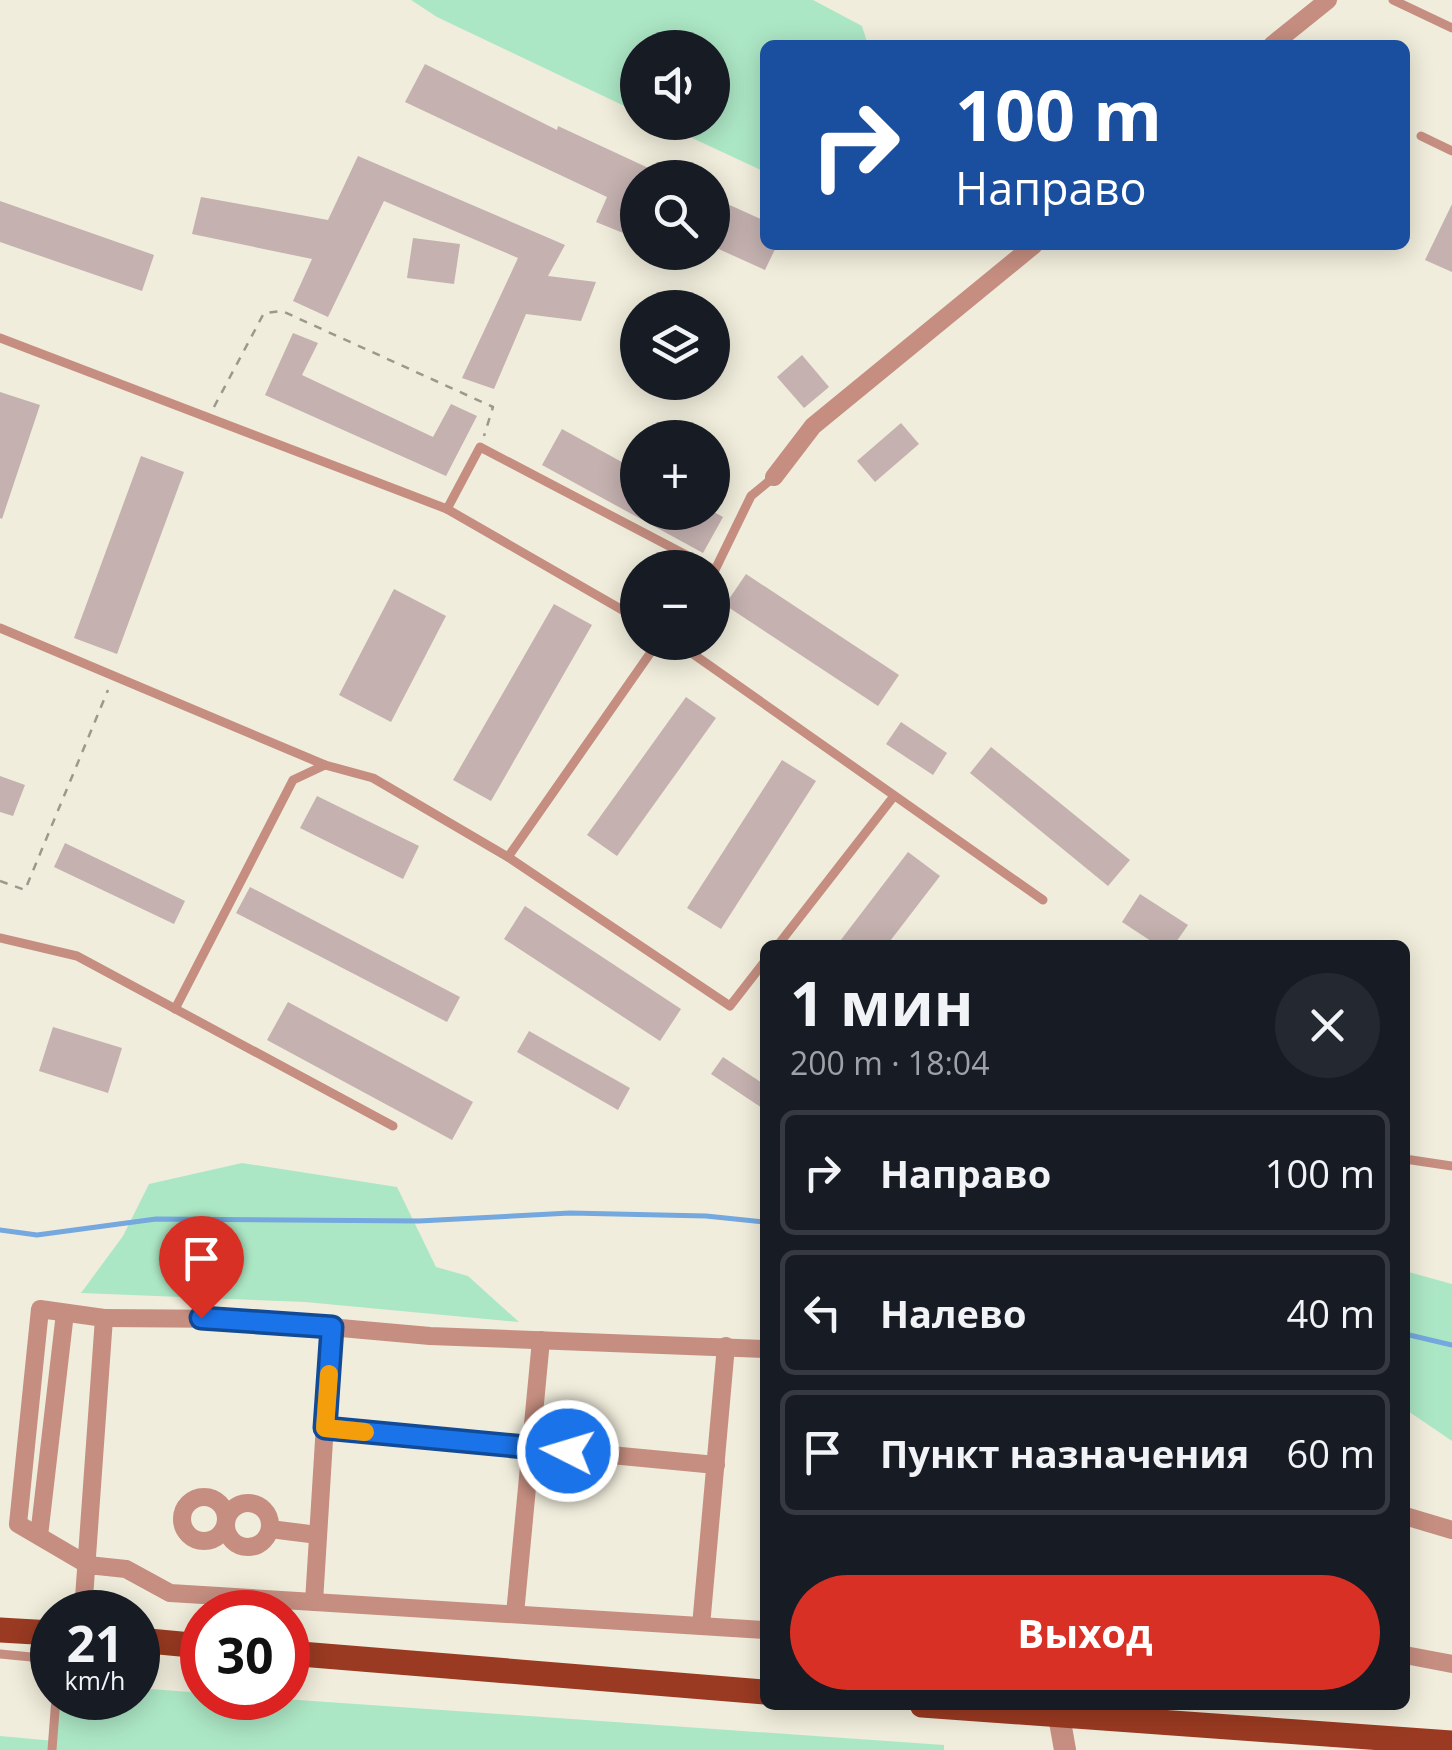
<!DOCTYPE html>
<html lang="ru">
<head>
<meta charset="utf-8">
<style>
  body { margin:0; font-family:"Open Sans",sans-serif; background:#242831; color:#f1f3f6; height:100vh; display:flex; flex-direction:column; font-size:38px; white-space:nowrap }
  * { box-sizing:border-box; margin:0 }
  p { font-size:32px; color:#9ea1a6 }
  .icon { flex:none; width:55px; height:55px; fill:none; stroke:currentColor; stroke-width:2; stroke-linecap:round; stroke-linejoin:round }
  .map { position:relative; flex:1; overflow:hidden }
  .side { position:absolute; left:760px; top:940px; width:650px; height:770px; display:flex; flex-direction:column; background:#171b24; border-radius:15px; box-shadow:0 5px 25px #0003 }
  .side>* { flex:none }
  .hud { position:absolute; left:760px; top:40px; width:650px; height:210px; border-radius:15px; box-shadow:0 5px 25px #0003; background:#1a4fa0; color:#fff; overflow:hidden }
  .buttons { position:absolute; left:620px; top:30px; display:grid; gap:20px }
  .buttons a { display:grid; place-items:center; width:110px; height:110px; border-radius:50%; background:#171b24; box-shadow:0 5px 25px #0003; font-size:50px }
  .speed { position:absolute; left:30px; top:1590px; display:flex; gap:20px; font-size:50px; font-weight:700; text-align:center }
  .speed>* { display:grid; place-content:center; width:130px; height:130px; border-radius:50%; background:#171b24; box-shadow:0 5px 25px #0003; line-height:1 }
  .speed small { font-size:25px; font-weight:400 }
  .speed .limit { border:15px solid #d22; background:#fff; color:#111 }
  .pin { position:absolute; display:grid; place-items:center; width:85px; height:85px; color:#fff; margin:-102px -42px; border-radius:50% 50% 50% 0; rotate:-45deg; box-shadow:0 0 10px #0007 }
  .pin .icon { rotate:45deg }
  .me { position:absolute; width:110px; margin:-55px; rotate:275deg; stroke-linejoin:round; filter:drop-shadow(0 0 8px #0008) }
  .turn { display:flex; align-items:center; gap:35px; height:210px; padding:0 30px; font-size:45px }
  .turn .icon { width:130px; height:130px; stroke-width:2.5 }
  .turn b { display:block; font-size:70px; line-height:85px }
  .round { display:grid; place-items:center; flex:none; width:105px; height:105px; border-radius:52px; background:#242831 }
  .headline { display:flex; align-items:center; justify-content:space-between; height:170px; padding:0 30px }
  h1 { font-size:60px; font-weight:700; line-height:75px }
  .action { display:flex; gap:20px; margin-top:auto; padding:20px 30px }
  .action a { flex:1; height:115px; border-radius:60px; background:#d93025; color:#fff; font-size:40px; font-weight:700; line-height:115px; text-align:center }
  ul { padding:0; list-style:none }
  li { display:flex; align-items:center; gap:30px; height:125px; margin:0 20px 15px; padding:0 10px; border:5px solid #363941; border-radius:15px }
  li div { flex:1 }
  li b { display:block; font-size:38px }
  li em { font-style:normal }
  .map>svg:first-child { display:block }
  .green { fill:#ace7c5 }
  .lines { fill:none; stroke-linecap:round; stroke-linejoin:round }
  .stream { stroke:#74a8de; stroke-width:5 }
  .building { fill:#c4b1b0 }
  .path { stroke:#9b998c; stroke-width:2.5; stroke-dasharray:8 8; stroke-linecap:butt }
  .service { stroke:#c58e80; stroke-width:9 }
  .minor { stroke:#c58e80; stroke-width:18 }
  .tertiary { stroke:#c58e80; stroke-width:22 }
  .primary { stroke:#9a3a22; stroke-width:25 }
  .route-casing { stroke:#114b97; stroke-width:25 }
  .route { stroke:#1a73e8; stroke-width:18 }
  .slow { stroke:#f59e0b; stroke-width:18 }
</style>
</head>
<body>
<div class="map">
<svg width="1452" height="1750" viewBox="0 0 1452 1750">
  <rect width="100%" height="100%" fill="#f0eddc"/>
  <g class="green">
    <path d="M411,0H813L862,26L868,45H765V172L660,123L712,122V48H638L637,112L437,17Z"/>
    <path d="M242,1163L397,1187L436,1267L468,1276L519,1322L305,1302L81,1293L123,1236L149,1184Z"/>
    <path d="M1405,1271L1452,1284V1441L1405,1409Z"/>
    <path d="M138,1688L202,1693V1698H270L944,1745V1750H0V1736L55,1741L60,1698H138Z"/>
  </g>
  <g class="lines">
    <g class="stream">
      <path d="M0,1230L37,1235L156,1219L419,1221L570,1213L706,1216L765,1222"/>
      <path d="M1405,1334L1452,1345"/>
    </g>
  </g>
  <g class="building">
    <path d="M425,64L557,130L558,126L670,178H638V239L596,222L607,197L405,102Z"/>
    <path d="M358,156L565,245L548,276L596,282L581,321L526,314L494,389L462,378L518,258L384,201L328,317L293,301L312,259L192,234L201,197L328,220Z"/>
    <path d="M712,197L765,221V245H777L765,270L712,246Z"/>
    <path d="M0,201L154,255L142,291L0,242Z"/>
    <path d="M1452,204V272L1425,260Z"/>
    <path d="M413,238L460,244L454,284L407,278Z"/>
    <path d="M293,333L318,343L302,375L433,437L451,404L477,416L446,476L265,395Z"/>
    <path d="M802,355L829,387L804,408L777,377Z"/>
    <path d="M0,392L40,405L2,519L0,518Z"/>
    <path d="M901,423L919,444L875,482L857,461Z"/>
    <path d="M562,429L638,471V512H714L723,517L703,553L542,465Z"/>
    <path d="M141,456L184,472L117,654L74,638Z"/>
    <path d="M746,574L899,675L878,706L725,605Z"/>
    <path d="M394,589L446,616L391,722L339,695Z"/>
    <path d="M554,604L592,625L491,801L453,780Z"/>
    <path d="M686,697L716,718L617,856L587,835Z"/>
    <path d="M901,722L947,753L933,775L886,744Z"/>
    <path d="M991,747L1130,860L1108,886L970,773Z"/>
    <path d="M782,760L816,781L721,929L687,908Z"/>
    <path d="M0,776L25,785L13,816L0,812Z"/>
    <path d="M317,796L419,846L403,879L300,828Z"/>
    <path d="M65,843L185,901L174,924L54,867Z"/>
    <path d="M908,852L940,876L887,945H837Z"/>
    <path d="M250,887L460,997L447,1022L236,913Z"/>
    <path d="M1140,894L1188,925L1174,945H1157L1122,922Z"/>
    <path d="M525,906L681,1009L660,1041L504,939Z"/>
    <path d="M288,1002L473,1102L452,1140L267,1040Z"/>
    <path d="M53,1027L122,1048L108,1093L39,1071Z"/>
    <path d="M529,1031L630,1088L618,1110L517,1052Z"/>
    <path d="M723,1057L765,1085V1110L711,1074Z"/>
  </g>
  <g class="lines">
    <g class="path">
      <path d="M214,407L264,313L282,311L493,407L484,436"/>
      <path d="M0,881L25,890L108,690"/>
    </g>
    <g class="service">
      <path d="M1393,0L1452,28"/>
      <path d="M1421,136L1452,151"/>
      <path d="M0,338L447,509"/>
      <path d="M712,576L751,496L774,477"/>
      <path d="M638,619L447,509L480,447L711,568"/>
      <path d="M0,628L325,765"/>
      <path d="M676,642L1043,900"/>
      <path d="M508,857L730,1006L765,961"/>
      <path d="M0,938L77,956L393,1126"/>
      <path d="M778,945L894,796"/>
      <path d="M175,1009L293,780L325,765L373,778L508,857L658,642"/>
      <path d="M1405,1159L1452,1166"/>
      <path d="M0,1654L52,1659"/>
      <path d="M52,1750L56,1698"/>
    </g>
    <g class="minor">
      <path d="M1272,45L1328,0"/>
      <path d="M774,477L813,426L1034,245"/>
      <path d="M104,1318L239,1319L430,1336L765,1349"/>
      <path d="M325,1428L716,1465"/>
      <circle cx="204" cy="1519" r="22"/>
      <circle cx="248" cy="1525" r="22"/>
      <path d="M1405,1516L1452,1530"/>
      <path d="M270,1529L318,1535"/>
      <path d="M39,1536L65,1313"/>
      <path d="M314,1602L331,1327"/>
      <path d="M83,1612L104,1318L40,1309L18,1524L88,1565L126,1569L170,1593L765,1630"/>
      <path d="M515,1614L541,1340"/>
      <path d="M701,1626L726,1346"/>
      <path d="M1405,1655L1452,1664"/>
    </g>
    <path class="tertiary" d="M1059,1716L1065,1750"/>
    <g class="primary">
      <path d="M0,1630L52,1633"/>
      <path d="M138,1640L202,1646"/>
      <path d="M288,1653L765,1692"/>
      <path d="M922,1705L1452,1743"/>
    </g>
  </g>
  <g class="lines">
    <defs>
      <path id="route" d="M201,1318L332,1327L325,1428L568,1451"/>
    </defs>
    <use href="#route" class="route-casing"/>
    <use href="#route" class="route"/>
    <path class="slow" d="M329,1374L325,1428L365,1432"/>
  </g>
</svg>
<div class="buttons">
<a><svg class="icon" aria-label="sound" viewBox="0 0 24 24"><path d="M4 9h4l5-4v14l-5-4H4zM17 9q2 3 0 6"/></svg></a>
<a><svg class="icon" aria-label="search" viewBox="0 0 24 24"><circle cx="10" cy="10" r="6"/><path d="M15 15l6 6"/></svg></a>
<a><svg class="icon" aria-label="layers" viewBox="0 0 24 24"><path d="M12 4l9 5-9 5-9-5zM3 14l9 5 9-5"/></svg></a>
<a>+</a>
<a>−</a>
</div>
<div class="speed"><div>21<small>km/h</small></div><div class="limit">30</div></div>
<div class="pin" style="left:201px;top:1318px;background:#d93025"><svg class="icon" aria-label="arrive" viewBox="0 0 24 24"><path d="M6 21V4h12l-3 4 3 4H6"/></svg></div>
<svg class="me" style="left:568px;top:1451px" viewBox="-20 -20 40 40"><circle r="17" fill="#1a73e8" stroke="#fff" stroke-width="3"/><path d="M0-11L8 9 0 5-8 9z" fill="#fff"/></svg>
<div class="hud">
<div class="turn"><svg class="icon" aria-label="right" viewBox="0 0 24 24"><path d="M7 20v-9h11M14 6l5 5-5 5"/></svg><div><b>100 m</b>Направо</div></div>
</div>
<section class="side">
<div class="headline"><div><h1>1 мин</h1><p>200 m · 18:04</p></div><a class="round"><svg class="icon" aria-label="close" viewBox="0 0 24 24"><path d="M6 6l12 12M18 6L6 18"/></svg></a></div>
<ul>
<li><svg class="icon" aria-label="right" viewBox="0 0 24 24"><path d="M7 20v-9h11M14 6l5 5-5 5"/></svg><div><b>Направо</b></div><em>100 m</em></li>
<li><svg class="icon" aria-label="left" viewBox="0 0 24 24"><path d="M17 20v-9H6M10 6l-5 5 5 5"/></svg><div><b>Налево</b></div><em>40 m</em></li>
<li><svg class="icon" aria-label="arrive" viewBox="0 0 24 24"><path d="M6 21V4h12l-3 4 3 4H6"/></svg><div><b>Пункт назначения</b></div><em>60 m</em></li>
</ul>
<div class="action"><a>Выход</a></div>
</section>
</div>
</body>
</html>
